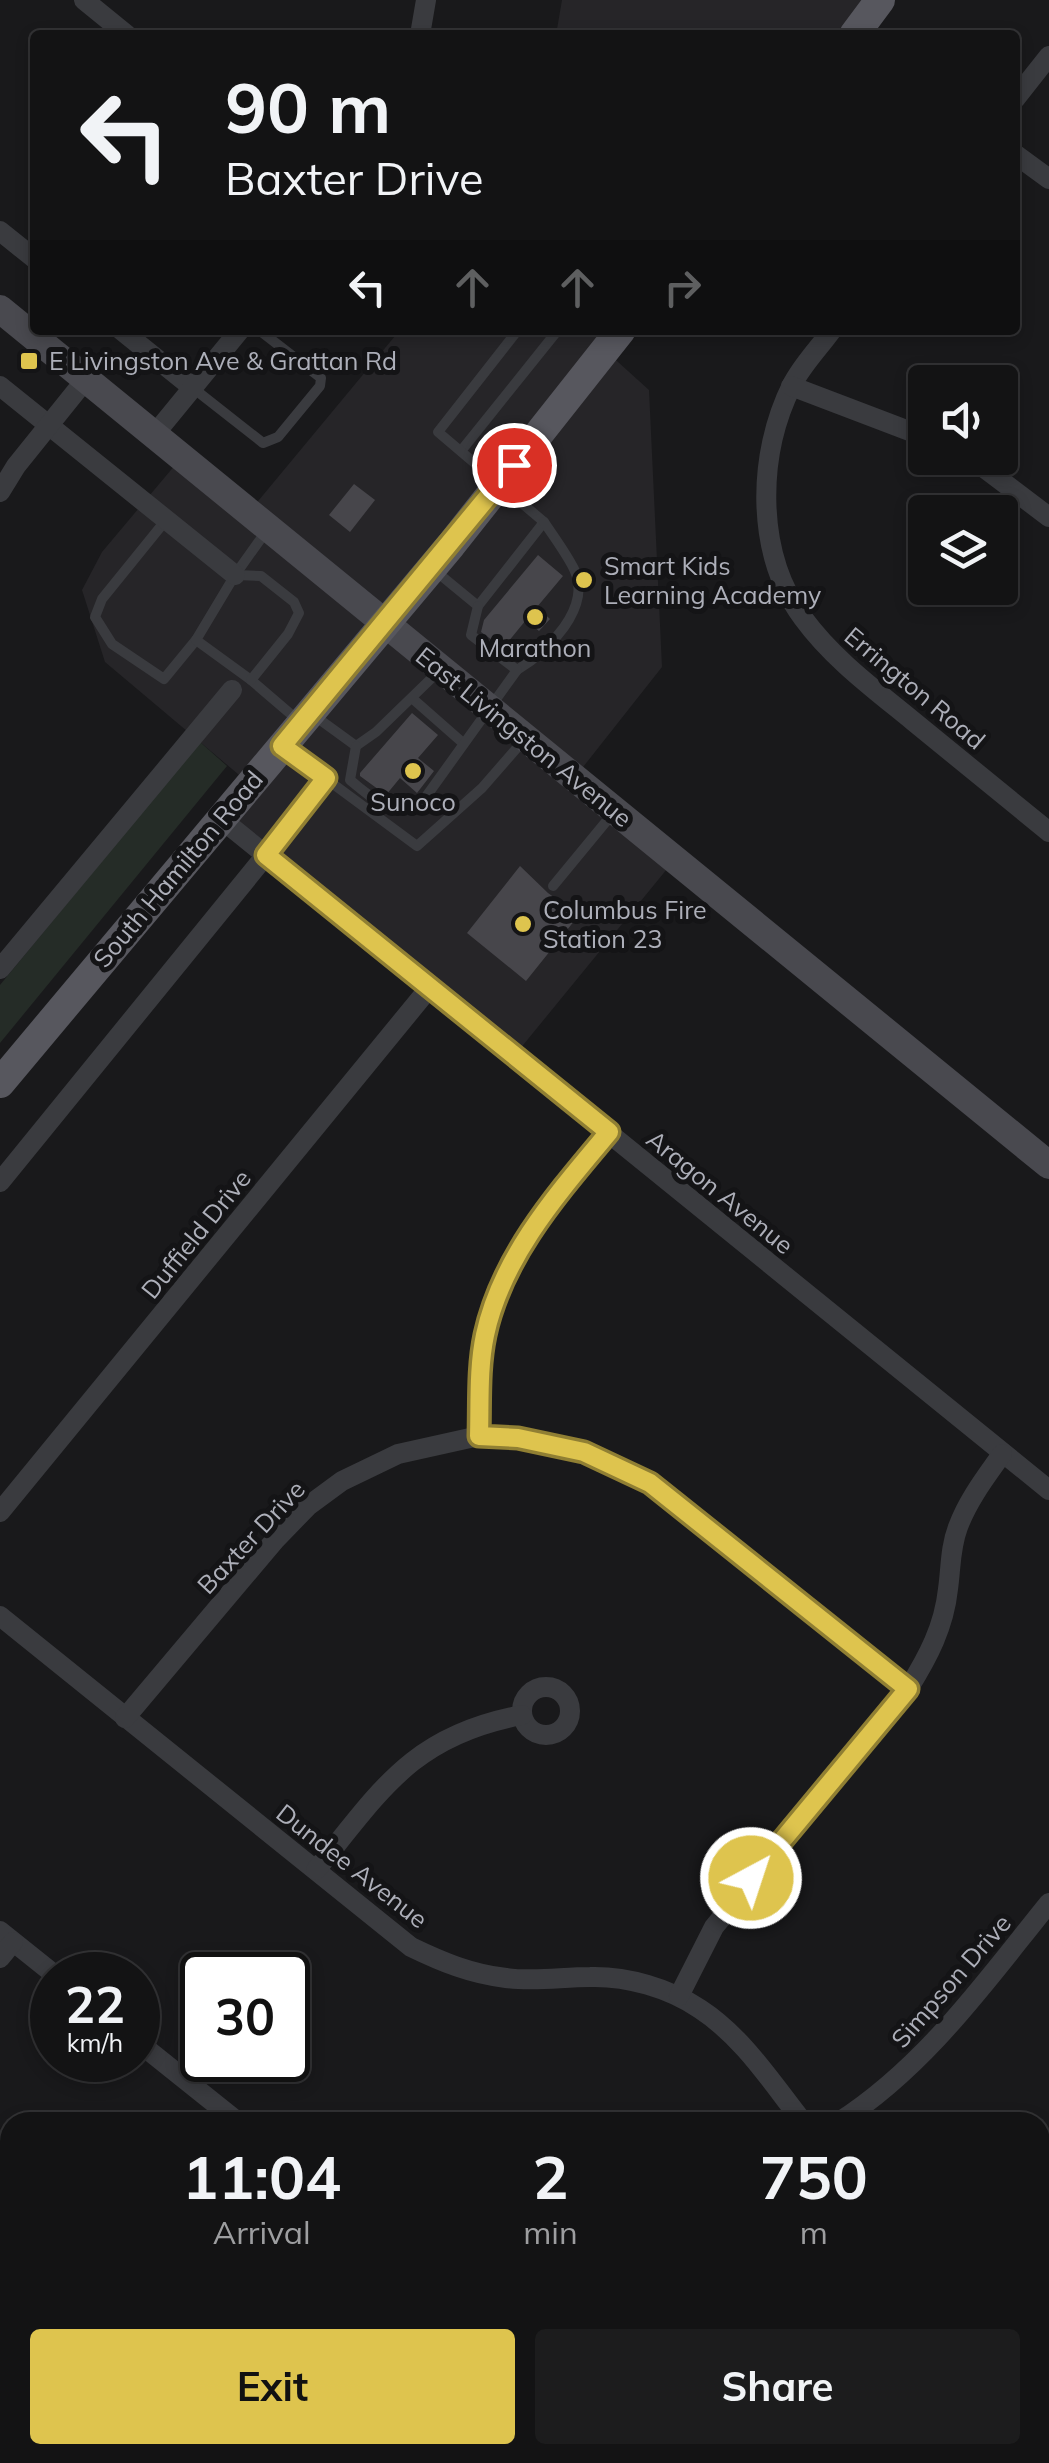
<!DOCTYPE html>
<html lang="en">
<head>
<meta charset="utf-8">
<style>
  body { margin:0; font-family:Mulish,sans-serif; background:#1c1c1d; color:#f1f3f6; height:100vh; display:flex; flex-direction:column; font-size:38px; white-space:nowrap }
  * { box-sizing:border-box; margin:0 }
  p { font-size:32px; color:#9d9ea0 }
  .icon { flex:none; width:55px; height:55px; fill:none; stroke:currentColor; stroke-width:2; stroke-linecap:round; stroke-linejoin:round }
  .map { position:relative; flex:1; overflow:hidden }
  .details { position:absolute; left:0px; top:2112px; width:1050px; height:352px; display:flex; flex-direction:column; background:#131314; border-radius:30px 30px 0 0; box-shadow:0 5px 15px #0003,0 0 0 2px #323234 }
  .details>* { flex:none }
  .banner { position:absolute; left:30px; top:30px; width:990px; height:305px; border-radius:10px; box-shadow:0 5px 15px #0003,0 0 0 2px #323234; background:#131314; color:#f1f3f6; overflow:hidden }
  .tools { position:absolute; left:908px; top:365px; display:grid; gap:20px }
  .tools a { display:grid; place-items:center; width:110px; height:110px; border-radius:10px; background:#131314; box-shadow:0 5px 15px #0003,0 0 0 2px #323234; font-size:50px }
  .speed { position:absolute; left:30px; top:1952px; display:flex; gap:20px; font-size:50px; font-weight:700; text-align:center }
  .speed>* { display:grid; place-content:center; width:130px; height:130px; border-radius:50%; background:#131314; box-shadow:0 5px 15px #0003,0 0 0 2px #323234; line-height:1 }
  .speed small { font-size:25px; font-weight:400 }
  .speed .limit { border:5px solid #111; border-radius:15px; background:#fff; color:#111 }
  .pin { position:absolute; display:grid; place-items:center; width:85px; height:85px; color:#fff; margin:-42px; border:5px solid #fff; border-radius:50%; box-shadow:0 2px 10px #0007 }
  .me { position:absolute; width:110px; margin:-55px; rotate:40deg; stroke-linejoin:round; filter:drop-shadow(0 0 8px #0008) }
  .turn { display:flex; align-items:center; gap:35px; height:210px; padding:0 30px; font-size:45px }
  .turn .icon { width:130px; height:130px; stroke-width:2.5 }
  .turn b { display:block; font-size:70px; line-height:85px }
  .lanes { display:flex; align-items:center; height:95px; padding:0 30px; background:#0003; justify-content:center; gap:50px; direction:ltr }
  .lanes .off { opacity:.35 }
  .eta { display:flex; justify-content:space-evenly; align-items:center; height:170px; text-align:center }
  .eta b { font-size:60px; font-weight:700; line-height:70px }
  .action { display:flex; gap:20px; margin-top:auto; padding:20px 30px }
  .action a { flex:1; height:115px; border-radius:10px; background:#dec44e; color:#111; font-size:40px; font-weight:700; line-height:115px; text-align:center }
  .action a+a { background:#1c1c1d; color:#f1f3f6 }
  .map>svg:first-child { display:block }
  .built { fill:#262528 }
  .green { fill:#252c27 }
  .building { fill:#47464b }
  .lines { fill:none; stroke-linecap:round; stroke-linejoin:round }
  .service { stroke:#3a3b3f; stroke-width:10 }
  .minor { stroke:#3a3b3f; stroke-width:20 }
  .secondary { stroke:#49494f; stroke-width:28 }
  .primary { stroke:#57575e; stroke-width:30 }
  .route-casing { stroke:#907f33; stroke-width:25 }
  .route { stroke:#dec44e; stroke-width:18 }
  .poi-dot { fill:#dec44e; stroke:#141416; stroke-width:4 }
  .labels { text-anchor:middle; stroke-width:10; stroke-linejoin:round; paint-order:stroke }
  .poi-label { font-size:25px; fill:#adafb9; stroke:#141416; text-anchor:start }
  .street-label { font-size:25px; fill:#adafb9; stroke:#141416 }
</style>
</head>
<body>
<div class="map">
<svg width="1049" height="2463" viewBox="0 0 1049 2463">
  <rect width="100%" height="100%" fill="#19191b"/>
  <g class="built">
    <path d="M562,0H881L854,35H556Z"/>
    <path d="M400,330H624L607,352L649,390L662,667L576,776L676,858L515,1055L223,820L251,785L105,662L82,590L102,552L181,458L249,512Z"/>
  </g>
  <path class="green" d="M200,742L227,766L0,1043V985Z"/>
  <g class="building">
    <path d="M354,484L375,500L350,532L329,515Z"/>
    <path d="M538,555L563,576L537,607L550,619L539,631L526,620L503,648L481,632L484,620Z"/>
    <path d="M412,713L438,735L418,758L434,771L417,793L400,778L386,795L360,776V773Z"/>
    <path d="M520,866L548,893L579,915L526,981L467,933Z"/>
  </g>
  <g class="lines">
    <g class="service">
      <path d="M193,388L263,443L278,437L320,386L321,378L259,330"/>
      <path d="M461,451L558,330"/>
      <path d="M166,520L102,599L95,617L112,644L164,679L196,640"/>
      <path d="M267,530L235,575L196,640L251,680L300,722"/>
      <path d="M433,569L478,606L544,522L438,432L518,330"/>
      <path d="M235,575L261,576L294,602L299,613L288,634L251,680"/>
      <path d="M517,670C547,652 593,608 574,569C566,553 554,537 544,522"/>
      <path d="M413,699L463,743"/>
      <path d="M312,714L356,746L376,732L440,670"/>
      <path d="M356,746L350,780C376,801 384,811 420,805L517,670L471,635L478,606"/>
      <path d="M325,778L417,846L482,788L523,741"/>
      <path d="M266,855L325,778L286,749"/>
      <path d="M553,886L614,812"/>
    </g>
    <g class="minor">
      <path d="M84,0L127,35"/>
      <path d="M420,35L426,0"/>
      <path d="M1015,99L1049,56"/>
      <path d="M1015,154L1049,179"/>
      <path d="M0,231L35,259"/>
      <path d="M121,330L193,388"/>
      <path d="M832,330C819,348 802,365 792,385C757,455 755,553 803,618C833,659 874,689 913,721C959,758 1004,795 1049,832"/>
      <path d="M0,386L235,575"/>
      <path d="M791,386L925,437"/>
      <path d="M154,435L240,330"/>
      <path d="M971,458L1049,517"/>
      <path d="M0,492L16,466L86,379"/>
      <path d="M220,818L1049,1490"/>
      <path d="M0,969L232,690"/>
      <path d="M0,1182L266,855"/>
      <path d="M479,1436C479,1403 478,1368 485,1336C502,1256 558,1193 609,1133"/>
      <path d="M0,1512L430,987"/>
      <path d="M0,1616L411,1947C442,1962 471,1974 506,1978C534,1982 562,1977 590,1977C627,1976 669,1988 700,2009C743,2037 772,2083 803,2122"/>
      <circle cx="546" cy="1711" r="24"/>
      <path d="M125,1718L275,1540L308,1506L342,1481L398,1454L479,1436L518,1438L584,1452L650,1483L908,1689"/>
      <path d="M316,1870C381,1790 413,1735 522,1715"/>
      <path d="M0,1931L55,1975"/>
      <path d="M0,1958L13,1942"/>
      <path d="M679,1996L714,1927L908,1689C928,1657 944,1627 948,1589C951,1568 950,1548 958,1527C968,1500 985,1478 1002,1454"/>
      <path d="M138,2042L238,2122"/>
      <path d="M839,2122C926,2066 985,1982 1049,1903"/>
      <path d="M0,2297L10,2299"/>
      <path d="M1040,2356L1049,2348"/>
      <path d="M1040,2409L1049,2417"/>
      <path d="M162,2463L178,2455"/>
      <path d="M862,2463L877,2455"/>
    </g>
    <path class="secondary" d="M0,309L1049,1165"/>
    <g class="primary">
      <path d="M854,35L880,0"/>
      <path d="M0,1083L451,545L621,330"/>
    </g>
  </g>
  <g class="lines">
    <defs>
      <path id="route" d="M514,465L282,746L326,778L266,855L609,1132C558,1193 502,1256 485,1335C478,1368 480,1403 479,1436L518,1438L584,1452L650,1483L908,1689L751,1878"/>
    </defs>
    <use href="#route" class="route-casing"/>
    <use href="#route" class="route"/>
  </g>
  <g class="poi-dot">
    <rect x="19" y="351" width="20" height="20" rx="5"/>
    <circle cx="584" cy="580" r="10"/>
    <circle cx="535" cy="617" r="10"/>
    <circle cx="413" cy="771" r="10"/>
    <circle cx="523" cy="924" r="10"/>
  </g>
  <g class="labels">
    <g class="poi-label">
      <text x="49" y="370">E Livingston Ave &amp; Grattan Rd</text>
      <text x="604" y="575">Smart Kids<tspan x="604" dy="29">Learning Academy</tspan></text>
      <text x="535" y="657" text-anchor="middle">Marathon</text>
      <text x="413" y="811" text-anchor="middle">Sunoco</text>
      <text x="543" y="919">Columbus Fire<tspan x="543" dy="29">Station 23</tspan></text>
    </g>
    <g class="street-label">
      <text transform="translate(915 688) rotate(40)" y="9">Errington Road</text>
      <text transform="translate(524 737) rotate(39)" y="9">East Livingston Avenue</text>
      <text transform="translate(178 869) rotate(-50)" y="9">South Hamilton Road</text>
      <text transform="translate(720 1192) rotate(39)" y="9">Aragon Avenue</text>
      <text transform="translate(196 1234) rotate(-51)" y="9">Duffield Drive</text>
      <text transform="translate(251 1537) rotate(-47)" y="9">Baxter Drive</text>
      <text transform="translate(352 1866) rotate(38)" y="9">Dundee Avenue</text>
      <text transform="translate(951 1981) rotate(-49)" y="9">Simpson Drive</text>
    </g>
  </g>
</svg>
<div class="tools">
<a><svg class="icon" aria-label="sound" viewBox="0 0 24 24"><path d="M4 9h4l5-4v14l-5-4H4zM17 9q2 3 0 6"/></svg></a>
<a><svg class="icon" aria-label="layers" viewBox="0 0 24 24"><path d="M12 4l9 5-9 5-9-5zM3 14l9 5 9-5"/></svg></a>
</div>
<div class="speed"><div>22<small>km/h</small></div><div class="limit">30</div></div>
<div class="pin" style="left:514px;top:465px;background:#d93025"><svg class="icon" aria-label="arrive" viewBox="0 0 24 24"><path d="M6 21V4h12l-3 4 3 4H6"/></svg></div>
<svg class="me" style="left:751px;top:1878px" viewBox="-20 -20 40 40"><circle r="17" fill="#dec44e" stroke="#fff" stroke-width="3"/><path d="M0-11L8 9 0 5-8 9z" fill="#fff"/></svg>
<div class="banner">
<div class="turn"><svg class="icon" aria-label="left" viewBox="0 0 24 24"><path d="M17 20v-9H6M10 6l-5 5 5 5"/></svg><div><b>90 m</b>Baxter Drive</div></div>
<div class="lanes"><svg class="icon" aria-label="left" viewBox="0 0 24 24"><path d="M17 20v-9H6M10 6l-5 5 5 5"/></svg><svg class="icon off" aria-label="ahead" viewBox="0 0 24 24"><path d="M12 20V5M6 11l6-6 6 6"/></svg><svg class="icon off" aria-label="ahead" viewBox="0 0 24 24"><path d="M12 20V5M6 11l6-6 6 6"/></svg><svg class="icon off" aria-label="right" viewBox="0 0 24 24"><path d="M7 20v-9h11M14 6l5 5-5 5"/></svg></div>
</div>
<section class="details">
<div class="eta">
<div><b>11:04</b><p>Arrival</p></div>
<div><b>2</b><p>min</p></div>
<div><b>750</b><p>m</p></div>
</div>
<div class="action"><a>Exit</a><a>Share</a></div>
</section>
</div>
</body>
</html>
